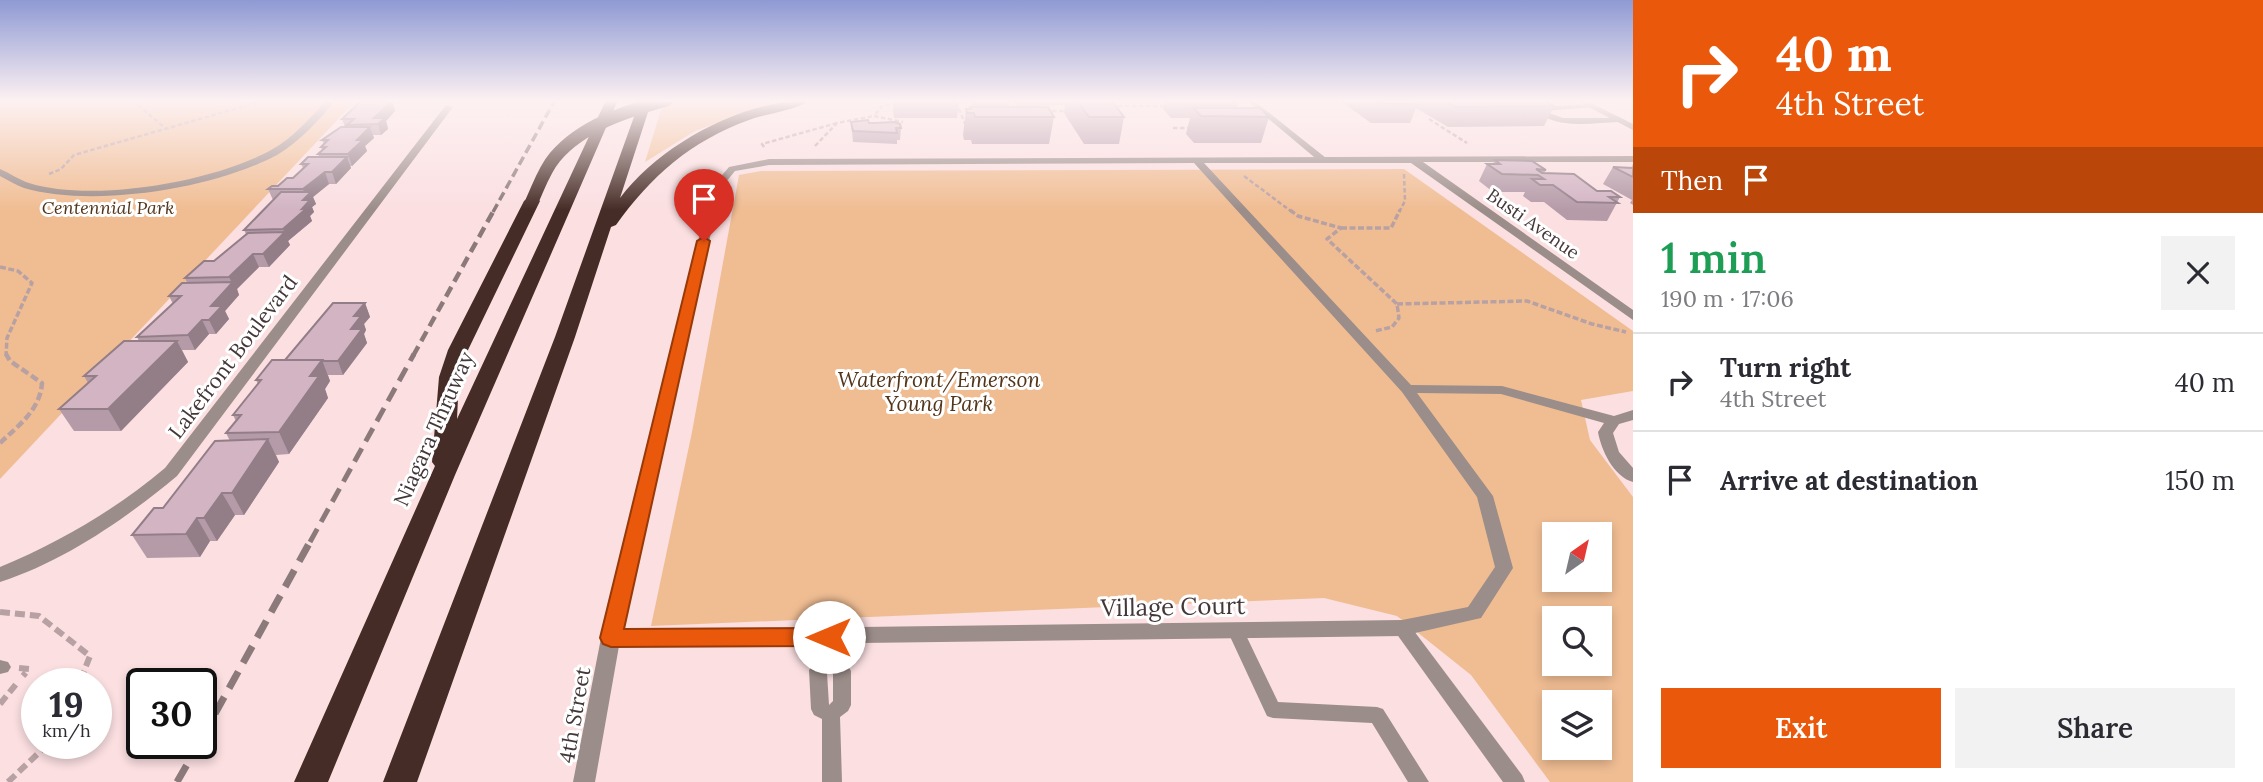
<!DOCTYPE html>
<html lang="en">
<head>
<meta charset="utf-8">
<style>
  body { margin:0; font-family:Lora,serif; background:#f2f2f3; color:#2b2b33; height:100vh; display:flex; flex-direction:column; font-size:26px; white-space:nowrap }
  * { box-sizing:border-box; margin:0 }
  p { font-size:23px; color:#7c7c81 }
  .icon { flex:none; width:38px; height:38px; fill:none; stroke:currentColor; stroke-width:2; stroke-linecap:round; stroke-linejoin:round }
  .map { position:relative; flex:1; overflow:hidden }
  .drawer { display:flex; flex-direction:column; background:#fff; width:630px }
  .drawer>* { flex:none }
  .guide { background:#ea580c; color:#fff; overflow:hidden }
  .needle { width:46px; rotate:34deg }
  .fabs { position:absolute; left:1542px; top:522px; display:grid; gap:14px }
  .fabs a { display:grid; place-items:center; width:70px; height:70px; border-radius:0px; background:#fff; box-shadow:0 4px 10px #0003; font-size:35px }
  .speed { position:absolute; left:21px; top:668px; display:flex; gap:14px; font-size:35px; font-weight:700; text-align:center }
  .speed>* { display:grid; place-content:center; width:91px; height:91px; border-radius:50%; background:#fff; box-shadow:0 4px 10px #0003; line-height:1 }
  .speed small { font-size:18px; font-weight:400 }
  .speed .limit { border:4px solid #111; border-radius:10px; background:#fff; color:#111 }
  .pin { position:absolute; display:grid; place-items:center; width:60px; height:60px; color:#fff; margin:-72px -30px; border-radius:50% 50% 50% 0; rotate:-45deg; box-shadow:0 0 7px #0007 }
  .pin .icon { rotate:45deg }
  .me { position:absolute; width:77px; margin:-38px; rotate:270deg; stroke-linejoin:round; filter:drop-shadow(0 0 5px #0008) }
  .turn { display:flex; align-items:center; gap:24px; height:147px; padding:0 28px; font-size:32px }
  .turn .icon { width:91px; height:91px; stroke-width:2.5 }
  .turn b { display:block; font-size:49px; line-height:60px }
  .then { display:flex; align-items:center; height:66px; padding:0 28px; background:#0003; gap:14px; font-size:26px }
  .round { display:grid; place-items:center; flex:none; width:74px; height:74px; border-radius:0px; background:#f2f2f3 }
  .summary { display:flex; align-items:center; justify-content:space-between; height:119px; padding:0 28px }
  h1 { font-size:42px; font-weight:600; line-height:52px; color:#1e9e55 }
  .primary-button { display:flex; gap:14px; margin-top:auto; padding:14px 28px }
  .primary-button a { flex:1; height:80px; border-radius:0px; background:#ea580c; color:#fff; font-size:28px; font-weight:600; line-height:80px; text-align:center }
  .primary-button a+a { background:#f2f2f3; color:#2b2b33 }
  ul { padding:0; list-style:none }
  li { display:flex; align-items:center; gap:21px; height:98px; padding:0 28px; border-top:2px solid #e1e1e2 }
  li div { flex:1 }
  li b { display:block; font-size:26px }
  li em { font-style:normal }
  main { display:flex; flex:1; min-height:0 }
  .map>svg:first-child { display:block }
  .green { fill:#f0bd93; fill-rule:evenodd }
  .lines { fill:none; stroke-linecap:round; stroke-linejoin:round }
  .path-far3 { stroke:#b8a1a3; stroke-width:2.5; stroke-dasharray:4.5 2.5; stroke-linecap:butt }
  .path-far2 { stroke:#b8a1a3; stroke-width:3.5; stroke-dasharray:6 2.5; stroke-linecap:butt }
  .path-far1 { stroke:#b8a1a3; stroke-width:4.5; stroke-dasharray:8 3.5; stroke-linecap:butt }
  .path { stroke:#b8a1a3; stroke-width:6; stroke-dasharray:10 5; stroke-linecap:butt }
  .service { fill:#9b8d89; fill-rule:evenodd }
  .minor { fill:#9b8d89; fill-rule:evenodd }
  .motorway { fill:#462c26; fill-rule:evenodd }
  .rail-far3 { stroke:#8c7a7b; stroke-width:3.5; stroke-dasharray:9 4.5; stroke-linecap:butt }
  .rail-far2 { stroke:#8c7a7b; stroke-width:4.5; stroke-dasharray:11 6; stroke-linecap:butt }
  .rail-far1 { stroke:#8c7a7b; stroke-width:5; stroke-dasharray:15 8; stroke-linecap:butt }
  .rail { stroke:#8c7a7b; stroke-width:7; stroke-dasharray:19 10; stroke-linecap:butt }
  .motorway-bridge { stroke:#462c26; stroke-width:13 }
  .wall { fill:#b59ba8 }
  .shaded-wall { fill:#937e88 }
  .building { fill:#d2b4c3; stroke:#937e88; stroke-width:2 }
  .route { fill:#ea580c; stroke:#983908; stroke-width:2 }
  .labels { text-anchor:middle; stroke-width:6; stroke-linejoin:round; paint-order:stroke }
  .far-park-label { font-size:18px; font-style:italic; fill:#523419; stroke:#fff }
  .far-street-label { font-size:18px; fill:#443738; stroke:#fff }
  .street-label { font-size:21px; fill:#443738; stroke:#fff }
  .park-label { font-size:21px; font-style:italic; fill:#523419; stroke:#fff }
  .near-street-label { font-size:24px; fill:#443738; stroke:#fff }
</style>
</head>
<body>
<main>
<div class="map">
<svg width="1633" height="782" viewBox="0 0 1633 782">
  <rect width="100%" height="100%" fill="#fbdfe1"/>
  <g class="green">
    <path d="M0,100H356L0,479Z"/>
    <path d="M664,100H780L695,131L645,162Z"/>
    <path d="M1404,169L1633,331V391L1581,400L1590,440L1633,497V782H1550L1471,675L1397,616L1324,598L651,626L692,432L739,175L761,171ZM1554,534H1600V579H1554ZM1554,618H1600V663H1554ZM1554,702H1600V747H1554Z"/>
  </g>
  <g class="lines">
    <g class="path-far3">
      <path d="M956,102L966,126"/>
      <path d="M897,104L882,106L874,116L903,122"/>
      <path d="M138,105L165,128"/>
      <path d="M1111,106H1169"/>
      <path d="M1045,111H1068"/>
      <path d="M1429,119L1467,143"/>
      <path d="M1173,128H1193"/>
      <path d="M815,146L837,123L874,116"/>
      <path d="M764,147L762,144L837,123"/>
      <path d="M49,174L61,169L74,155L266,100"/>
      <path d="M1244,176L1292,212"/>
      <path d="M1399,212L1405,201L1404,174"/>
    </g>
    <g class="path-far2">
      <path d="M1290,210L1298,216L1341,228L1327,239L1397,304L1399,318L1392,327L1375,331"/>
      <path d="M1341,228H1391L1400,210"/>
      <path d="M0,267L18,271L32,283L7,338L6,356"/>
      <path d="M1397,304L1527,301L1592,324L1626,332"/>
    </g>
    <path class="path-far1" d="M0,443C19,425 40,410 42,383L10,361L6,354"/>
    <g class="path">
      <path d="M0,612L39,616L90,656L79,684"/>
      <path d="M19,668L29,669L23,676"/>
      <path d="M0,704L17,683"/>
      <path d="M8,782L48,744"/>
    </g>
    <g class="service">
      <path d="M1246,100H1253L1326,158V162H1320Z"/>
      <path d="M1591,104L1593,105V107L1544,111L1563,118H1618L1622,120L1618,122C1591,123 1554,130 1534,109L1538,107Z"/>
      <path d="M1402,621L1408,623L1522,775L1525,782H1503L1396,633L1394,628L1396,623Z"/>
      <path d="M1235,623L1241,625L1278,702L1377,707L1383,709L1429,782H1408L1372,723L1273,718L1267,716L1227,630L1229,625Z"/>
      <path d="M829,630L835,632L837,637L838,657L848,666L851,671V705L848,711L840,717L842,782H822V719L814,715L811,709L809,670L820,657L821,637L823,632ZM829,671L833,674V701L829,705L827,673Z"/>
      <path d="M0,660L8,662L11,667L8,672L0,674Z"/>
    </g>
    <g class="minor">
      <path d="M327,100H336C319,120 299,142 277,155C213,189 94,208 24,188C16,185 8,180 0,176V169C10,173 19,180 29,183C92,203 214,182 271,150C293,138 310,118 327,100Z"/>
      <path d="M1575,100H1585L1633,124V130Z"/>
      <path d="M446,105L453,107L177,476C125,519 65,561 0,582V567C60,542 115,510 165,468Z"/>
      <path d="M1633,156V162H1423L1633,310V320L1411,163H1204L1411,385L1502,386L1614,416L1633,410V420L1619,424L1613,433L1619,452L1633,468V482C1614,477 1601,450 1598,432L1604,423L1501,394L1417,393L1493,496L1513,568L1481,618L1402,636L619,646L595,782H573L601,638L711,188L729,167L769,159ZM1194,163L1402,392L1477,497L1495,567L1468,607L1402,620L622,630L721,188L735,171L769,165Z"/>
    </g>
    <g class="motorway">
      <path d="M606,100H618L455,475L328,782H294L435,466L432,462L439,377L448,350L524,201L527,198H537L540,201L468,350L459,377L457,419Z"/>
      <path d="M640,100H652L620,198C660,145 742,100 810,100C795,111 767,113 749,120C691,141 651,176 616,225L611,227L575,337L417,782H383L555,337Z"/>
    </g>
    <path class="rail-far3" d="M493,212L555,100"/>
    <path class="rail-far2" d="M413,356L494,210"/>
    <path class="rail-far1" d="M310,542L414,354"/>
    <g class="rail">
      <path d="M201,739L311,540"/>
      <path d="M177,782L199,744"/>
    </g>
    <path class="motorway-bridge" d="M532,201C539,186 544,170 555,157C582,125 627,111 666,100"/>
  </g>
  <g class="wall">
    <path d="M367,100H394L392,101L395,111L386,121L388,129L381,135H373L374,138L365,146L367,151L352,166H350L351,168L336,184H329L313,197L316,204L312,207L314,212L310,216L312,221L288,241L290,245L269,267H259L237,289L239,295L225,311L229,319L216,334H209L195,350H182L188,362L121,431H74L59,409L88,383L84,376L139,341L137,337L173,304L169,296L187,283L185,278L214,261L246,234L244,230L273,200L268,189L293,178L303,168L301,164L319,157L318,154L322,151L321,147L324,144L322,140L345,127L342,119L376,101Z"/>
    <path d="M894,100H959L957,118H894L893,112Z"/>
    <path d="M970,100H1009V107L1054,117L1049,144H972L971,140H964L963,135L966,109H970V107H972Z"/>
    <path d="M1014,100H1111L1124,117L1119,144H1084L1064,113L1065,105L1017,106Z"/>
    <path d="M1166,100H1239L1237,108L1269,117L1261,143H1194L1186,134L1190,118H1171L1163,109Z"/>
    <path d="M1339,100H1546L1545,101L1554,106L1544,126L1448,127L1416,108L1410,123H1371Z"/>
    <path d="M851,122L869,123L901,128L900,140H897V144L853,142Z"/>
    <path d="M1495,160L1546,170L1544,173L1597,191L1620,197L1607,221L1567,220L1544,202H1531L1523,196L1525,192H1493L1479,181L1487,164H1493Z"/>
    <path d="M1633,164V205L1630,203L1632,200L1603,184L1613,167L1631,168Z"/>
    <path d="M365,303L370,317L364,324L366,330L364,334L367,343L343,375H328L330,381L325,389L328,398L289,454L276,455L279,462L244,515H235L217,541H210L200,557L147,558L132,535L163,508L230,441L226,433L236,421L233,415L258,384L256,380Z"/>
  </g>
  <g class="shaded-wall">
    <path d="M389,100H394L392,101L395,111L386,121L388,129L381,135L378,124L374,118L389,103Z"/>
    <path d="M370,127L374,138L365,146L367,151L352,166L348,154L357,140Z"/>
    <path d="M347,157L351,168L336,184L332,172Z"/>
    <path d="M325,172L329,184L313,197L316,204L312,207L314,212L310,216L312,221L288,241L290,245L269,267L263,254L284,232L283,229L302,209L303,200L306,197L303,189Z"/>
    <path d="M253,254L259,267L237,289L239,295L225,311L229,319L216,334L209,320L211,306L232,283L229,277Z"/>
    <path d="M365,303L370,317L364,324L366,330L364,334L367,343L343,375L338,361L351,329L354,316Z"/>
    <path d="M202,320L209,334L195,350L188,335Z"/>
    <path d="M177,341L188,362L121,431L108,409Z"/>
    <path d="M322,360L330,381L325,389L328,398L289,454L279,432L310,376Z"/>
    <path d="M268,439L279,462L244,515L232,493Z"/>
    <path d="M222,493L235,515L217,541L204,518Z"/>
    <path d="M197,518L210,541L200,557L186,534Z"/>
  </g>
  <g class="building">
    <path d="M1077,100H1111L1124,117H1089Z"/>
    <path d="M1374,100H1412L1418,104L1379,103Z"/>
    <path d="M1444,100H1543L1554,106L1456,107Z"/>
    <path d="M361,101H392L374,118H385L378,124L347,125L354,119H342Z"/>
    <path d="M970,107H1048L1054,117H975L974,113H967L966,109H971Z"/>
    <path d="M1193,108H1260L1269,117L1201,116Z"/>
    <path d="M868,120L869,123H874L895,122L900,124L901,128H896L897,133L853,131L851,122Z"/>
    <path d="M341,127H370L357,140H363L348,154H318L326,147H321L328,140H322Z"/>
    <path d="M308,157H347L332,172H325L303,189H268L272,186H278L287,178H293L308,164H301Z"/>
    <path d="M1495,160L1532,161L1546,170L1536,169L1542,173L1574,174L1597,191H1611L1620,197H1609L1618,203L1577,202L1553,185H1540L1532,179H1544L1538,175L1502,174L1487,164H1500Z"/>
    <path d="M1613,167L1633,168V177Z"/>
    <path d="M281,192H311L303,200H310L302,209L307,208L283,229L244,230Z"/>
    <path d="M285,232L263,254H253L229,277L185,278L204,261H214L248,233Z"/>
    <path d="M233,282L211,306H222L209,320H202L188,335L137,337L181,296H169L182,283Z"/>
    <path d="M333,303H365L354,316H361L351,329H362L338,361H321L322,360H285Z"/>
    <path d="M124,341H177L108,409H59L96,376H84Z"/>
    <path d="M272,360H322L310,376H319L279,432L226,433L241,415H233L261,380H256Z"/>
    <path d="M268,439L232,493H222L204,518H197L186,534L132,535L154,508H163L215,441Z"/>
  </g>
  <linearGradient id="sky" x2="0" y2="1"><stop stop-color="#8f9ad4"/><stop offset="0.48" stop-color="#fdf1f2"/><stop offset="1" stop-color="#fdf1f2" stop-opacity="0"/></linearGradient>
  <rect width="1633" height="210" fill="url(#sky)"/>
  <path class="route" d="M704,237L710,241L624,629L829,628L836,630L840,637L836,643L829,646L611,647L603,644L600,638L697,241Z"/>
  <g class="labels">
    <g class="far-park-label">
      <text x="108" y="214">Centennial Park</text>
    </g>
    <g class="far-street-label">
      <text transform="translate(1533 224) rotate(35)" y="6">Busti Avenue</text>
    </g>
    <g class="street-label">
      <text transform="translate(233 357) rotate(-53)" y="7">Lakefront Boulevard</text>
      <text transform="translate(434 429) rotate(-66)" y="7">Niagara Thruway</text>
      <text transform="translate(575 715) rotate(-80)" y="7">4th Street</text>
    </g>
    <g class="park-label">
      <text x="939" y="387">Waterfront/Emerson<tspan x="939" dy="24">Young Park</tspan></text>
    </g>
    <g class="near-street-label">
      <text transform="translate(1173 607) rotate(-1)" y="8">Village Court</text>
    </g>
  </g>
</svg>
<div class="fabs">
<a><svg class="needle" viewBox="-14 -14 28 28"><path d="M0-13l5 13h-10z" fill="#e53935"/><path d="M0 13l5-13h-10z" fill="#7c7c81"/></svg></a>
<a><svg class="icon" aria-label="search" viewBox="0 0 24 24"><circle cx="10" cy="10" r="6"/><path d="M15 15l6 6"/></svg></a>
<a><svg class="icon" aria-label="layers" viewBox="0 0 24 24"><path d="M12 4l9 5-9 5-9-5zM3 14l9 5 9-5"/></svg></a>
</div>
<div class="speed"><div>19<small>km/h</small></div><div class="limit">30</div></div>
<div class="pin" style="left:704px;top:241px;background:#d93025"><svg class="icon" aria-label="arrive" viewBox="0 0 24 24"><path d="M6 21V4h12l-3 4 3 4H6"/></svg></div>
<svg class="me" style="left:829px;top:637px" viewBox="-20 -20 40 40"><circle r="19" fill="#fff"/><path d="M0-13L10 11 0 6-10 11z" fill="#ea580c"/></svg>
</div>
<section class="drawer">
<div class="guide">
<div class="turn"><svg class="icon" aria-label="right" viewBox="0 0 24 24"><path d="M7 20v-9h11M14 6l5 5-5 5"/></svg><div><b>40 m</b>4th Street</div></div>
<div class="then">Then<svg class="icon" aria-label="arrive" viewBox="0 0 24 24"><path d="M6 21V4h12l-3 4 3 4H6"/></svg></div>
</div>
<div class="summary"><div><h1>1 min</h1><p>190 m · 17:06</p></div><a class="round"><svg class="icon" aria-label="close" viewBox="0 0 24 24"><path d="M6 6l12 12M18 6L6 18"/></svg></a></div>
<ul>
<li><svg class="icon" aria-label="right" viewBox="0 0 24 24"><path d="M7 20v-9h11M14 6l5 5-5 5"/></svg><div><b>Turn right</b><p>4th Street</p></div><em>40 m</em></li>
<li><svg class="icon" aria-label="arrive" viewBox="0 0 24 24"><path d="M6 21V4h12l-3 4 3 4H6"/></svg><div><b>Arrive at destination</b></div><em>150 m</em></li>
</ul>
<div class="primary-button"><a>Exit</a><a>Share</a></div>
</section>
</main>
</body>
</html>
